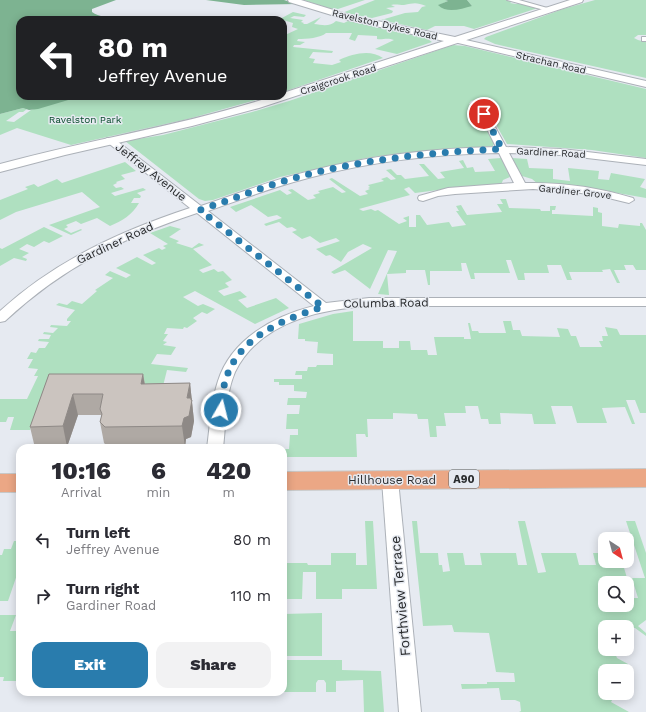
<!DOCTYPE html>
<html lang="en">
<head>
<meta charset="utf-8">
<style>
  body { margin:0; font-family:"Work Sans",sans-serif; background:#f2f2f3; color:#2b2b33; height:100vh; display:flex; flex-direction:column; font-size:15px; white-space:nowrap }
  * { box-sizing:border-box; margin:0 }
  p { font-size:13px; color:#7c7c81 }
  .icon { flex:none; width:22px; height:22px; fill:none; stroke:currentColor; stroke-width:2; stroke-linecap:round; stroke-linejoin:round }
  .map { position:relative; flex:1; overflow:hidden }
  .panel { position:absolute; left:16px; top:444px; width:271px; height:252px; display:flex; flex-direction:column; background:#fff; border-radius:12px; box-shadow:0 2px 10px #0003 }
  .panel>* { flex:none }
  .top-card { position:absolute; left:16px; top:16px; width:271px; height:84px; border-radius:12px; box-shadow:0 2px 10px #0003; background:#202124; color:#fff; overflow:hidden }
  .needle { width:26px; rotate:144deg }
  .tools { position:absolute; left:598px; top:532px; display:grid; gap:8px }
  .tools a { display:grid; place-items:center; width:36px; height:36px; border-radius:8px; background:#fff; box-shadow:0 2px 10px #0003; font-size:20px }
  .pin { position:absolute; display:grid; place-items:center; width:34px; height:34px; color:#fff; margin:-17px; border:2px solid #fff; border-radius:50%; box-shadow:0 1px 4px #0007 }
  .me { position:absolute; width:44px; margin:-22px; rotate:8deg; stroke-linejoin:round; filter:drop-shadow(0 0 3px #0008) }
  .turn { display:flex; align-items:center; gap:14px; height:84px; padding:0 16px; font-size:18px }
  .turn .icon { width:52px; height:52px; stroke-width:2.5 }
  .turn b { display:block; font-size:28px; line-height:34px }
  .eta { display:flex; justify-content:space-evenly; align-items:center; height:68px; text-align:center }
  .eta b { font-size:24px; font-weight:800; line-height:28px }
  .action { display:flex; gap:8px; margin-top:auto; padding:8px 16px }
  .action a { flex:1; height:46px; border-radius:12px; background:#297cad; color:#fff; font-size:16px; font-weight:800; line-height:46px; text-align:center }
  .action a+a { background:#f2f2f3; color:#2b2b33 }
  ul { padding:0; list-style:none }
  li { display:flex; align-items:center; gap:12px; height:56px; padding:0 16px }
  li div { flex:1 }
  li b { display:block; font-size:15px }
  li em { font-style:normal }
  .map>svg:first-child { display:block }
  .green { fill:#afe0c0; fill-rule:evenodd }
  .forest { fill:#7db391 }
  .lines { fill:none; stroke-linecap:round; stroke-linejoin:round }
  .minor-casing { stroke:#acb1b8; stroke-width:2 }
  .tertiary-casing { stroke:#acb1b8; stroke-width:2 }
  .primary-casing { stroke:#c7c8c8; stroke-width:2 }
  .minor { fill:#fff; fill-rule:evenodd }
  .tertiary { fill:#fff; fill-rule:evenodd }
  .primary { fill:#eba785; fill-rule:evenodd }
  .wall { fill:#afa9a4 }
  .shaded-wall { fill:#8e8986 }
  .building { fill:#cbc4bf; stroke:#8e8986 }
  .route { stroke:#297cad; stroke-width:7; stroke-dasharray:0 12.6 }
  .labels { text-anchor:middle; stroke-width:3; stroke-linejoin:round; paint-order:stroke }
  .far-street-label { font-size:10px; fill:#282a2c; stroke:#e6eaf1 }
  .far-park-label { font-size:10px; fill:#064a2a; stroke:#e6eaf1 }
  .shield { fill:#e6eaf1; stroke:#616467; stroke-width:1 }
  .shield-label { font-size:11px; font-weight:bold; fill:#282a2c }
  .street-label { font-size:12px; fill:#282a2c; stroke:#e6eaf1 }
  .near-street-label { font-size:14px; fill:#282a2c; stroke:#e6eaf1 }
</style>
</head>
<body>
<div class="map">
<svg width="646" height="712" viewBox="0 0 646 712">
  <rect width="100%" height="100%" fill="#e6eaf1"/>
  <g class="green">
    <path d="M303,0H365L335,10Z"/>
    <path d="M375,0H445L448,1L439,5L472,6L467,0H507L513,1L510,3L516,4L520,3L538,8L474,29L464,26H435L427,30L381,20L405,13L418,12L422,7L426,6C416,2 414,3 404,5C399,5 396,4 391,5L395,7L386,8L393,11L392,13L372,18L342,13Z"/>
    <path d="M595,0H646V35H638L634,38L638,40L646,42V78L495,44L484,39L486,37L563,9Z"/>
    <path d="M293,12L306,15L304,17L294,16L290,18L303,20L301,22L304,23L303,24H307L321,17L314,24C322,25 330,27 336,21L344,23L348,21L425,37L432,42L397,54L375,49L394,40C387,37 383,40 377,39V36L358,35L355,41L349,39L352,33H326C321,38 306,39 298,39L297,41L305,42L300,45H294L293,47L333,51L332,53L313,52L309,58L315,59L313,63L332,65L341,62L339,60C353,54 370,49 383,58L283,92V36L298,29L292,27L293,23L280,19Z"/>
    <path d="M453,45L465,46L646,89V158L592,150L507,144L486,107L490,104C484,99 477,99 471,101L469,104L477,107L494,143L493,146L401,153L366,158L280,177L213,200L205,201L199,199L125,141L163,135L252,112L289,101Z"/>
    <path d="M74,96H270L188,119L71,145L17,128L0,135V114L23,108L27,109L23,112H19L6,121L14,122L31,110Z"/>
    <path d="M501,158L510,177L503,180L501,185L446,189L415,193L409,187L404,189L410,195L359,209L363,211L371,209L375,211L378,210L399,224L407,221L403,218L409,216V227H416V215H420L427,225L449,222L452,227L466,225L456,211H459L456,206L461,205L467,215L502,212L497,204H503L500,199H506L509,208L540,209L541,211H550V206H556L555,210H552V214H556L593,216V207L598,208V212L602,213V226L618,228L619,224L640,226V223H642L646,230V270H636L633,265H624L626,270H614L620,283H617L610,269L602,270L603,272H569L572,280H567L561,265H547L549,273H524L525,280H518L511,260H506L510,273H474L475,279H471L466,263H461L462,271H430V285H428L425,270H406V273L387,274L389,295L378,294L397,251L388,250L370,289L345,270L334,274L331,272L372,248L363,244L348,252L341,262L330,255L326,256L316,249L340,241L336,238L320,243L310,236L302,239L292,232L297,230L292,227L287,228L279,222L266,226L264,224L282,218L277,215L268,217L251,205L236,212L230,207L280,190L287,195L292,193L288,190L292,189L308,200L316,198L313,195L320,193L318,191L333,187L342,193L346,192L329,179L332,178L360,196L368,194L365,191L370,189L368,188L370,187L368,185L384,181L381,179L387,177L391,180L396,179L386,170L391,169L397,175H401L405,179L429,176L419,164H424L438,179L445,178L440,172L464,168L459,161L463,160L467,168L473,167L475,172L495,171L488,159Z"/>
    <path d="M512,158L527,159L529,168L553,169V179L570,181L568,168L599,171L598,179L609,180L611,173L645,179L640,187L646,189V198L600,190L538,184L532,179L522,176Z"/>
    <path d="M125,162L136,171L121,175L125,179L116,182L117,183L113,185L116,188L121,187L124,189L111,193L115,196L143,188L146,190L137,193L141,196L140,198H134L131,203H139C132,215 122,221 110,226L97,218L81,224L76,221L66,225L68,227L64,229L71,233L81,229L82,230L71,235L49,225L100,207L82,192L16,212L0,220V200L28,189L25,187L34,184L38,187L57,179L62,183Z"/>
    <path d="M170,226L181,229L169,237L179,241L176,243L192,248L199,243L204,245L193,249L212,265L199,270L203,273L214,269L218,272L223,271L232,280L225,283L229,287L218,291L224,296L240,291L247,297L238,300L247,308L276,298L289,308L255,324L195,291L183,297L198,306L203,304L215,309L207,314L202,312L193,318L197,321L187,328L184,327L183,329L167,328L164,334H168L163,341L167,342L163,345L176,347L171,355L157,354L151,364L188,368L186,372L167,370L163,386L33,422L30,430H10L14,417H8L6,422H0V399H27L38,376H34L38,369L28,368L33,359H27L31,352L36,353L39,348H45L49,342L38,341L39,339H49L51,335L43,334L44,332L53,333L58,328L50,327L51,325L67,326L71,321H67V319L75,310L56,305L59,303L67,305L72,301L82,304L97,291L95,290L113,278L105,275L110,271L126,278L131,275L116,268L137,257L152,265L156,263L143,255L159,248L162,250L166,248L163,246L168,244L150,233Z"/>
    <path d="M44,227L63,236L49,243L44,241L34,247L27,244L19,249L29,253L22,257L27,259L26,261L14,258L0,266V248L2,249Z"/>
    <path d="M353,311V341H383V348H399V341H410L411,350H427L428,355H437L434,337H464V339H471L468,323H470L472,331H478L479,333H506L503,321H511L513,330H520L522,336L560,337L557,328L568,329L571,336H576L580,347H602L599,341H603L602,336H608L605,327L617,329L620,335H646V413H640L635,400H626L635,424H632L625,407L602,408L607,423H577L572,406H551L556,424H534L532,414L500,413L501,424H489L488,419H481L478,406H465L466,413H444L446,426H436L437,437H430L428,419H418L417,414L393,413V419H367L368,437H366L365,434H356L357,457H283V449H289L290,435H298V429H286L287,414H299L300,405H287L288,398H306L307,392L294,391V385H279V382H274V379H302V375H295L296,371H307L308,367H316L317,365H333V354L317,353L318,342L305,341V339H298L299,324L333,314Z"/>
    <path d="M365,521H373L377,589H342V599H316V572H303L302,599H283V563H307L308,565H331V553H356V565H367Z"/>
    <path d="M412,521H417L420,553H438L439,565H442L443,572L450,571L447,553H463L465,565H482L480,553H516L518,565H527L518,521H525L538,573L546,572L541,553H576L579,565H596L593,553H605V561H622L627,578H645L626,521H635L646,553V620L638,626L646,633V636L635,628L605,627V649H616L615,653L617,658L628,664L625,670L627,671H605V693H616L611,702L629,712H519L521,711L520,702L515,700H501L499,688L462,689L461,684H487V682H515L514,673L496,672L489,633L454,632L452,625L423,626ZM605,583H627V585H634L638,598H627V605H605Z"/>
    <path d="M14,541H20V566L8,601H0V555H2L4,549H11Z"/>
    <path d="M322,613V656H287V660H342V670L381,671L384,712H364L363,680L336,681V692H326V683L324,680H318L316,683V692H260H283V614Z"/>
    <path d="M0,615H16L10,631H19L18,633L20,634V681H3L4,677H0Z"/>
  </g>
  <g class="forest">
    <path d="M0,0H116L92,9V12C110,25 150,12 174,20H20V96H74L75,98L38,109L29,110L23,108L0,114Z"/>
    <path d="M206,0H284L297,4L244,5Z"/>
    <path d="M445,0H467L472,6C461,9 447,14 438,5L448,1Z"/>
  </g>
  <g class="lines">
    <defs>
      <g id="minor">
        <path d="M507,0H519L551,9L548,11Z"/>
        <rect x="642" y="37" width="4" height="4"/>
        <path d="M454,38H457L646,81V87L454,42Z"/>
        <path d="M478,100L482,103L506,147L562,149L646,159V165L562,155L509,153L525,183C562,182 597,187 633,198L634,200L629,203L592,194L533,189L455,194L438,196L423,201L419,200L418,198L419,196L448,188L514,183L499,153C436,154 373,161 312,177C276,186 242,199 208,211L326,303L369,298H646V306H369C319,309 259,323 235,372C225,395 226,424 223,448H207C210,426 211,402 218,381C231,339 274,316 314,306L197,213C122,238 63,267 5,321L0,322V311C55,261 120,231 190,208L107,142L105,140L107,138H113L201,206C236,194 270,181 306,172C368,156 432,148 496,147L474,103Z"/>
        <path d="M390,474L396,476L398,480L421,712H399L382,480L384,476Z"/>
      </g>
      <path id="tertiary" d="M288,0H301L353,16L455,37L570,0H583L582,2L259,108L192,126L65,155L0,172V164C91,139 185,125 274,96H283V93L444,41L348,20L289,2Z"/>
      <g id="primary">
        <path d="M646,469V487L283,490V472Z"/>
        <rect x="0" y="474" width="20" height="18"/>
      </g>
    </defs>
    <use href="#minor" class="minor-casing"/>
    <use href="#tertiary" class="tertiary-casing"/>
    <use href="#primary" class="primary-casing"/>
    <use href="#minor" class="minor"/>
    <use href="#tertiary" class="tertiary"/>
    <use href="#primary" class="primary"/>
  </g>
  <path class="wall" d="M49,374H143L145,384L190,383L194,421L191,437L186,439L185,447L109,448L104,443L100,422L101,418V415H78L67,447L35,448L30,427Z"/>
  <g class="shaded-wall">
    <path d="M143,374L146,394L141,384Z"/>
    <path d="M190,383L194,421L191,437L186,439L185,447L182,426Z"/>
    <path d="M73,394L78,415L67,447L63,426Z"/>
  </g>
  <path class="building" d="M49,374H143L141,384L190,383L187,398H191V400H192L189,416L184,418L182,426L105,427L100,422L102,414L100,409L103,394H73L63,426L30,427Z"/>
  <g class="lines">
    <path class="route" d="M221,410C222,398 223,385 228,373C243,335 287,318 323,307L200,210C233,199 265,186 298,177C365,159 433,152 502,149L484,114"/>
  </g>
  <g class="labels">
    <g class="far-street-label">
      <text transform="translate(385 24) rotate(13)" y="4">Ravelston Dykes Road</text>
      <text transform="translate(551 62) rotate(13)" y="4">Strachan Road</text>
      <text transform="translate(338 79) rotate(-18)" y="4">Craigcrook Road</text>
      <text transform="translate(551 152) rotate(3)" y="4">Gardiner Road</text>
      <text transform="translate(575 191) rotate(6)" y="4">Gardiner Grove</text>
    </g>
    <g class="far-park-label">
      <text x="85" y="123">Ravelston Park</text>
    </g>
    <rect class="shield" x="449" y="470" width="30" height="18" rx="3"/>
    <g class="shield-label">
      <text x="464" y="483">A90</text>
    </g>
    <g class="street-label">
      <text transform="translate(151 172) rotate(38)" y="4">Jeffrey Avenue</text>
      <text transform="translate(115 243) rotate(-25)" y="4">Gardiner Road</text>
      <text transform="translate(386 303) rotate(-1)" y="4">Columba Road</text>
      <text x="392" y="484">Hillhouse Road</text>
    </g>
    <g class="near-street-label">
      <text transform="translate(400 596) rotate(-95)" y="5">Forthview Terrace</text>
    </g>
  </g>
</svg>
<div class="tools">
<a><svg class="needle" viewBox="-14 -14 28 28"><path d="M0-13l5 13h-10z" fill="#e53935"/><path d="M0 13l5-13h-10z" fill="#7c7c81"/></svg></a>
<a><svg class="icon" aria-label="search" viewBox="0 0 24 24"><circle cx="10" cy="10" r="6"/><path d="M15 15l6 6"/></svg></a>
<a>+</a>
<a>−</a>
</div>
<div class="pin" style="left:484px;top:114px;background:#d93025"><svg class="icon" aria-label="arrive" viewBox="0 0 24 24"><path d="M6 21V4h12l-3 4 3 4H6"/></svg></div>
<svg class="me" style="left:221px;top:410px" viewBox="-20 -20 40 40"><circle r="17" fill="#297cad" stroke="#fff" stroke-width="3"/><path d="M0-11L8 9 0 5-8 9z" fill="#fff"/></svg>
<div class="top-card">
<div class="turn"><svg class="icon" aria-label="left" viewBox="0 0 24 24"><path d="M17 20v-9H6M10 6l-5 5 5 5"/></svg><div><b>80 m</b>Jeffrey Avenue</div></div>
</div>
<section class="panel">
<div class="eta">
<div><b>10:16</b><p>Arrival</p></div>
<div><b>6</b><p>min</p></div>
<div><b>420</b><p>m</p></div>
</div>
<ul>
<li><svg class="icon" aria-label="left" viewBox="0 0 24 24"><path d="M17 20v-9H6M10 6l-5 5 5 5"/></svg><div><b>Turn left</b><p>Jeffrey Avenue</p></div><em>80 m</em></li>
<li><svg class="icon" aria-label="right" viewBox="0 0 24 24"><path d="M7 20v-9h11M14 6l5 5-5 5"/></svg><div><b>Turn right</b><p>Gardiner Road</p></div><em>110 m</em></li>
</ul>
<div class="action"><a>Exit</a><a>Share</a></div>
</section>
</div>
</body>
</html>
